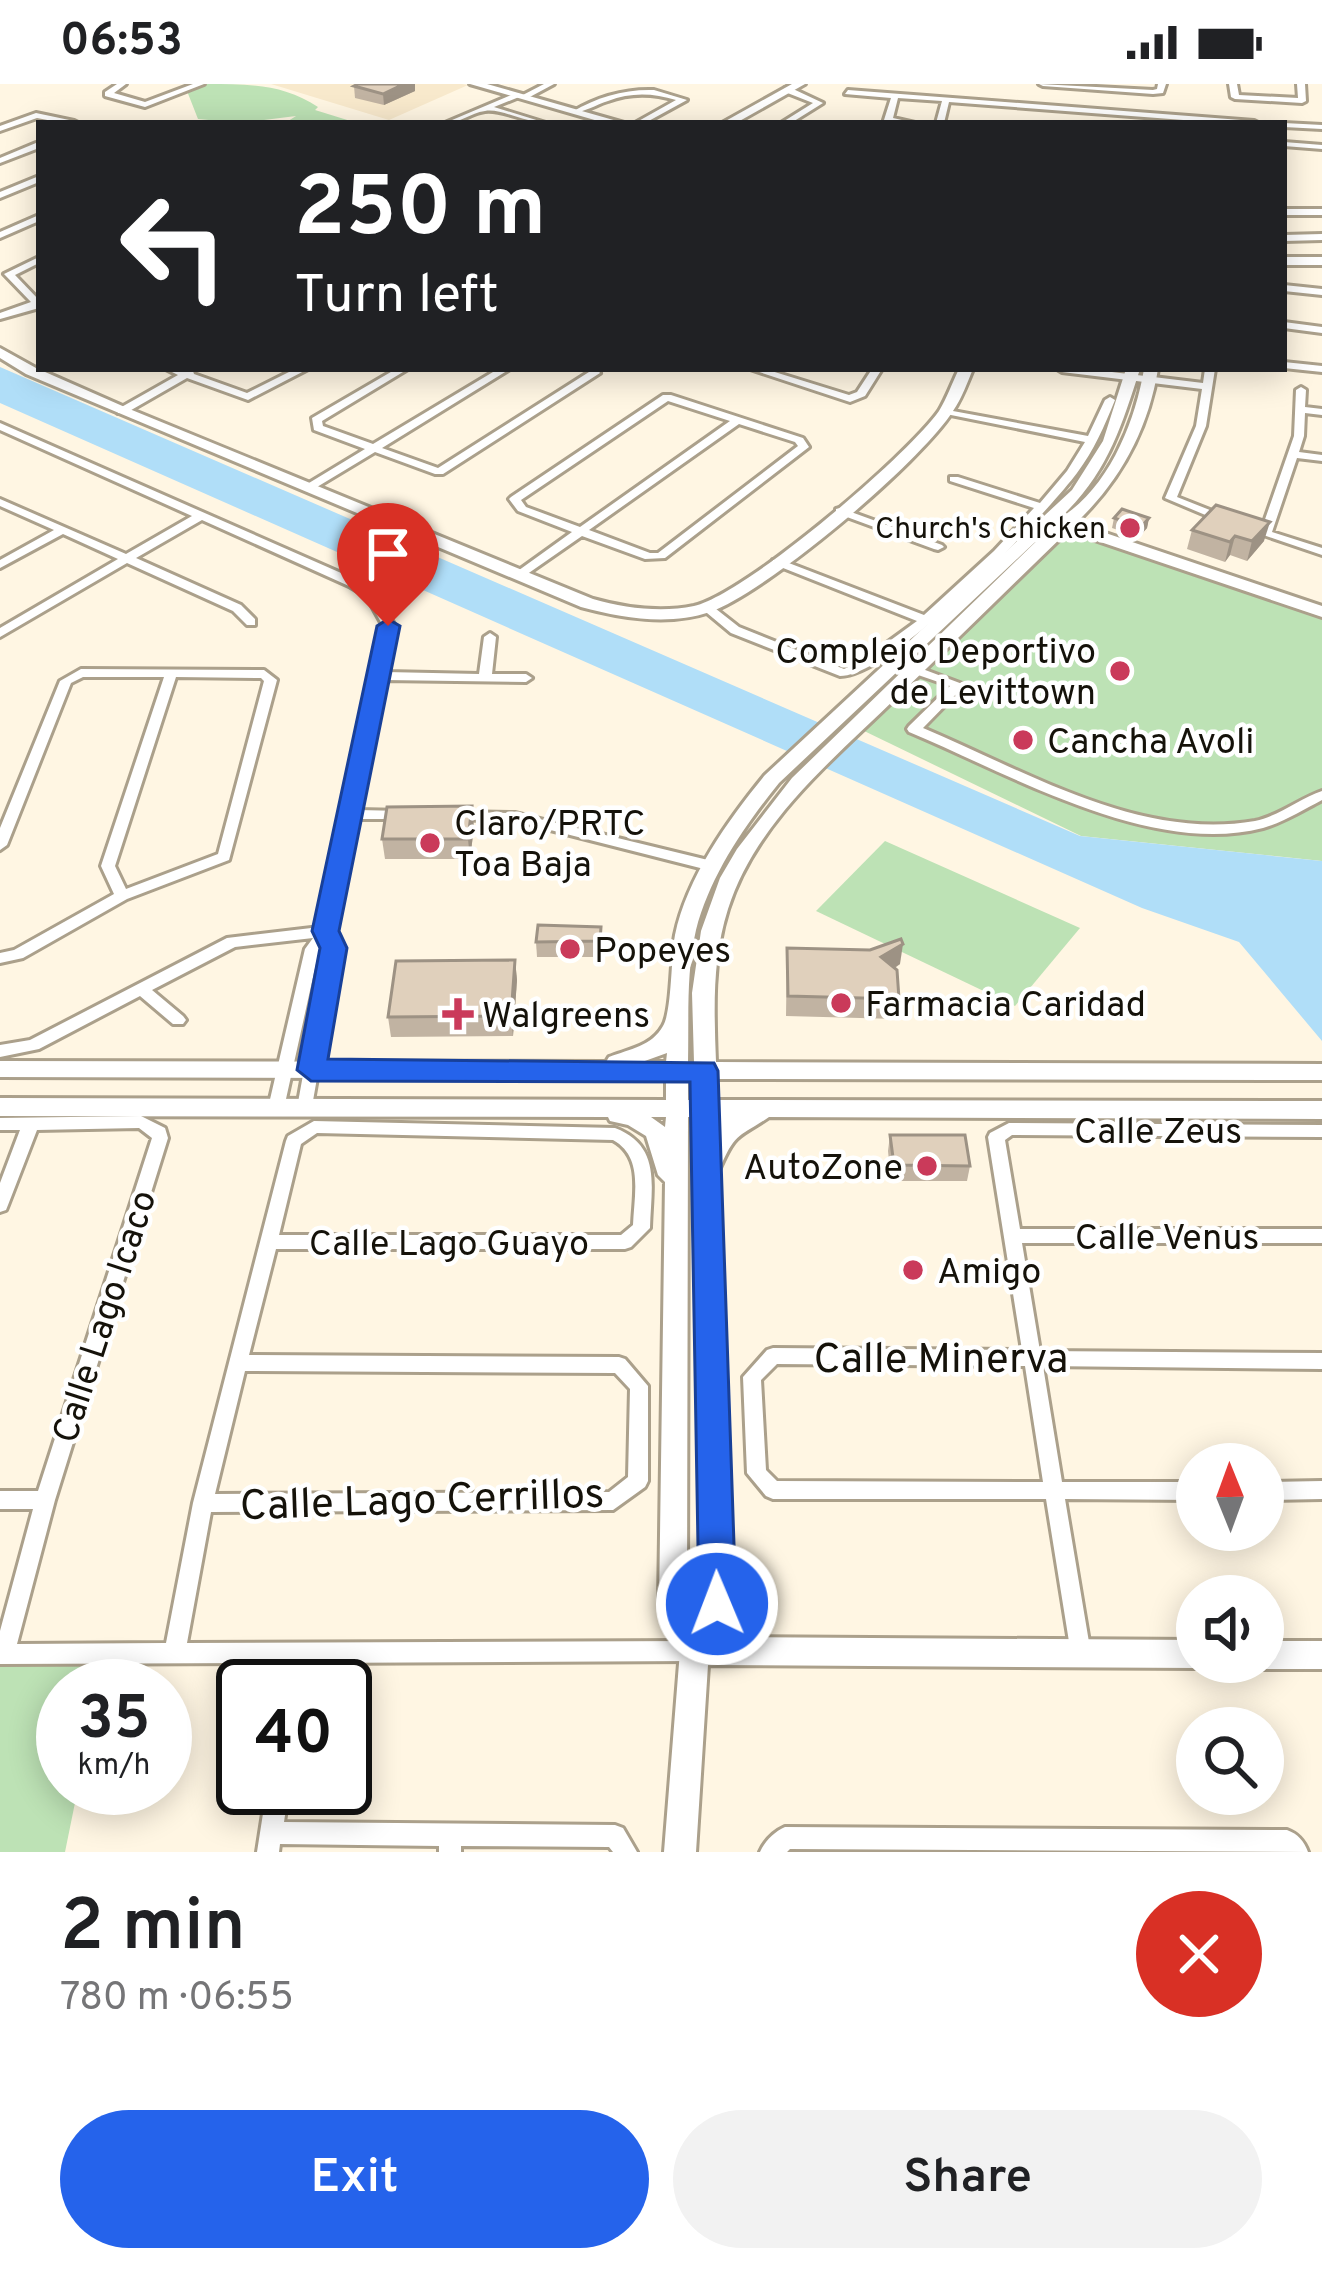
<!DOCTYPE html>
<html lang="en">
<head>
<meta charset="utf-8">
<style>
  body { margin:0; font-family:Overpass,sans-serif; background:#f2f2f2; color:#202124; height:100vh; display:flex; flex-direction:column; font-size:45px; white-space:nowrap }
  * { box-sizing:border-box; margin:0 }
  p { font-size:39px; color:#757577 }
  .icon { flex:none; width:66px; height:66px; fill:none; stroke:currentColor; stroke-width:2; stroke-linecap:round; stroke-linejoin:round }
  .map { position:relative; height:1768px; overflow:hidden }
  .side { display:flex; flex-direction:column; background:#fff; flex:1 }
  .side>* { flex:none }
  .top-card { position:absolute; left:36px; top:36px; width:1251px; height:252px; border-radius:0px; box-shadow:0 6px 30px #0003; background:#202124; color:#fff; overflow:hidden }
  .needle { width:78px; rotate:359deg }
  .tools { position:absolute; left:1176px; top:1359px; display:grid; gap:24px }
  .tools a { display:grid; place-items:center; width:108px; height:108px; border-radius:50%; background:#fff; box-shadow:0 6px 30px #0003; font-size:60px }
  .speed { position:absolute; left:36px; top:1575px; display:flex; gap:24px; font-size:60px; font-weight:700; text-align:center }
  .speed>* { display:grid; place-content:center; width:156px; height:156px; border-radius:50%; background:#fff; box-shadow:0 6px 30px #0003; line-height:1 }
  .speed small { font-size:30px; font-weight:400 }
  .speed .limit { border:6px solid #111; border-radius:18px; background:#fff; color:#111 }
  .pin { position:absolute; display:grid; place-items:center; width:102px; height:102px; color:#fff; margin:-123px -51px; border-radius:50% 50% 50% 0; rotate:-45deg; box-shadow:0 0 12px #0007 }
  .pin .icon { rotate:45deg }
  .me { position:absolute; width:132px; margin:-66px; rotate:359deg; stroke-linejoin:round; filter:drop-shadow(0 0 9px #0008) }
  .turn { display:flex; align-items:center; gap:42px; height:252px; padding:0 60px; font-size:54px }
  .turn .icon { width:156px; height:156px; stroke-width:2.5 }
  .turn b { display:block; font-size:84px; line-height:102px }
  .round { display:grid; place-items:center; flex:none; width:126px; height:126px; border-radius:63px; background:#f2f2f2 }
  .summary { display:flex; align-items:center; justify-content:space-between; height:204px; padding:0 60px }
  h1 { font-size:72px; font-weight:600; line-height:90px }
  .primary-button { display:flex; gap:24px; margin-top:auto; padding:24px 60px }
  .primary-button a { flex:1; height:138px; border-radius:72px; background:#2563eb; color:#fff; font-size:48px; font-weight:600; line-height:138px; text-align:center }
  .primary-button a+a { background:#f2f2f2; color:#202124 }
  .status { display:flex; justify-content:space-between; align-items:center; height:84px; padding:0 60px; background:#fff; direction:ltr }
  .status svg { height:33px; fill:currentColor }
  .map>svg:first-child { display:block }
  .built { fill:#f8e9cc }
  .green { fill:#bde2b5 }
  .water { fill:#b0def8 }
  .lines { fill:none; stroke-linecap:round; stroke-linejoin:round }
  .street-casing { stroke:#aba08b; stroke-width:6 }
  .secondary-casing { stroke:#aba08b; stroke-width:6 }
  .street { fill:#fff; fill-rule:evenodd }
  .secondary { fill:#fff; fill-rule:evenodd }
  .wall { fill:#c1b3a2 }
  .shaded-wall { fill:#9d9284 }
  .building { fill:#e0d0bc; stroke:#9d9284; stroke-width:3 }
  .route { fill:#2563eb; stroke:#184099; stroke-width:3 }
  .poi-dot { fill:#ca3a5a; stroke:#fff; stroke-width:4.5 }
  .labels { text-anchor:middle; stroke-width:9; stroke-linejoin:round; paint-order:stroke }
  .far-poi-label { font-size:30px; fill:#15120a; stroke:#fff; text-anchor:end }
  .poi-label { font-size:36px; fill:#15120a; stroke:#fff; text-anchor:start }
  .street-label { font-size:36px; fill:#15120a; stroke:#fff }
  .near-street-label { font-size:42px; fill:#15120a; stroke:#fff }
</style>
</head>
<body>
<div class="status"><b>06:53</b><svg viewBox="0 0 49 12"><path d="M0 12V9h3v3zM5 12V6h3v6zM10 12V3h3v9zM15 12V0h3v12zM26 1h20v11H26zM47 4h2v5h-2z"/></svg></div>
<div class="map">
<svg width="1322" height="1768" viewBox="0 0 1322 1768">
  <rect width="100%" height="100%" fill="#fff6e3"/>
  <path class="built" d="M271,0H462L468,1L389,36Z"/>
  <g class="green">
    <path d="M207,0C249,0 284,0 318,23L315,26L357,39H285L296,32L241,39L198,35L187,7Z"/>
    <path d="M1066,451L1094,455L1322,530V777L1081,752L858,644L1055,456Z"/>
    <path d="M885,757L1080,844L1015,922L816,827Z"/>
    <path d="M0,1579H106L101,1602H63V1704H78L65,1768H0Z"/>
  </g>
  <path class="water" d="M0,283L1080,752L1322,777V957L1239,858L1142,824L0,319Z"/>
  <g class="lines">
    <defs>
      <g id="street">
        <path d="M117,0H126L114,9L145,18L193,0H204L145,23L105,12V8Z"/>
        <path d="M544,0H554L526,15L519,13Z"/>
        <path d="M1039,0L1153,6L1157,5L1158,0H1166L1163,9L1153,10L1043,2Z"/>
        <path d="M1229,0H1237L1239,11L1298,14L1297,0H1305L1306,17L1302,19L1235,15L1231,13Z"/>
        <path d="M785,4H791L823,19L791,39H781L813,19L785,8Z"/>
        <path d="M654,6L687,16L645,39H635L676,16C653,9 631,8 608,17C595,21 584,29 572,28C597,13 625,5 654,6Z"/>
        <path d="M848,6L1254,37L1258,39H1223L949,18L944,39H936L942,17L898,14L893,34L915,39H893L884,36L891,14L845,10Z"/>
        <path d="M516,9L519,13L494,23L546,39C526,39 501,24 485,27C470,29 461,39 445,39Z"/>
        <path d="M36,29L74,37L78,39H63L37,34L0,47V42Z"/>
        <path d="M1282,39H1284L1322,41V45L1284,43Z"/>
        <path d="M1284,58L1322,61V65L1284,62Z"/>
        <path d="M36,59H39V64L0,79V74Z"/>
        <path d="M39,92V98L0,114V108Z"/>
        <rect x="1284" y="125" width="38" height="6"/>
        <path d="M39,131V137L0,154V148Z"/>
        <path d="M1322,150V156L1284,157V151Z"/>
        <path d="M39,173V179L15,191L39,216V224L0,235V229L31,218L4,190Z"/>
        <path d="M1284,201L1322,205V211L1284,207Z"/>
        <path d="M1284,238L1322,243V249L1284,244Z"/>
        <path d="M1284,278L1322,282V288L1284,284Z"/>
        <path d="M166,285L193,287L194,290L247,309L295,285H308L248,316L187,294L126,329H118V325L178,291Z"/>
        <path d="M396,285H408L322,337L323,342L373,360L498,285H510L382,364L438,384L589,288L587,285H597L600,289L443,390H435L375,368L312,406H304V402L365,365L314,346L312,334Z"/>
        <path d="M750,285H765L849,311L857,308L872,285H882L865,312L850,318Z"/>
        <path d="M1057,285H1087L1203,299L1205,285H1215L1206,342L1177,413L1230,434V438H1222L1165,414L1196,342L1202,305L1062,288Z"/>
        <path d="M1301,303L1306,306L1305,323L1322,325V331L1305,329L1304,352L1299,368L1322,371V377L1297,374L1272,448L1322,464V471L1243,444L1249,441L1262,444L1294,352L1296,306Z"/>
        <path d="M663,311H671L803,354L809,363L665,474L645,475L582,452L523,493H515V489L572,448L518,427L509,415L511,413ZM668,317L730,337L580,443L526,423L521,416ZM739,340L795,358L798,362L658,469H650L589,446Z"/>
        <path d="M1110,313L1115,316C1104,343 1094,366 1077,389C1042,435 894,591 840,592L731,549L701,524L707,520L711,521L739,543L844,585L862,577L917,537L773,480V476H781L924,531L994,467L1034,424L950,397V393H958L1040,419L1067,387L1085,358L946,330L941,327L942,325L1088,352L1105,316Z"/>
        <path d="M0,339L357,496L376,508L395,542L386,588L479,590L484,553L490,549L496,553L492,590H526L532,594L526,598L384,596L358,726L403,727L410,731L403,735H356L333,847L340,864L311,1028H299L297,1024L326,864L324,860L319,866L284,1024L282,1028H270L268,1024L305,865L313,854L235,863L152,906L183,932L186,936L183,940H173L140,912L39,965L0,973V961L30,956L227,854L320,843L383,542L367,513L349,502L202,436L136,474L241,521L255,535V541H247L233,527L127,479L0,553V544L118,475L63,450L0,484V476L54,446L0,422V415L126,470L192,432L0,346Z"/>
        <path d="M840,424L942,461L944,463L938,466L934,465L836,429V425Z"/>
        <path d="M896,575L965,601L923,644C1026,687 1139,757 1255,737C1279,732 1299,715 1322,707V716C1303,726 1284,738 1263,744C1151,773 1010,690 909,648L907,645L909,642L950,602L892,582L890,579Z"/>
        <path d="M81,585L264,586L277,596L229,776L127,815L23,874L0,879V869L14,866L114,810L101,782L164,593H83L71,599L7,761L0,766V744L60,597ZM176,593L261,594L264,597L218,770L126,805L115,782Z"/>
        <path d="M457,728L515,729L712,777L719,782L712,787L515,737L452,735L450,732L452,729Z"/>
        <path d="M141,1032L165,1044L168,1054L55,1416L17,1560L166,1559L193,1419L286,1057L288,1052L314,1037L615,1044C662,1062 651,1103 650,1144L631,1163L625,1165H276L249,1271L619,1273L625,1275L648,1302V1397L645,1403L613,1426L211,1428L187,1559L694,1557L701,1560L704,1567L701,1574L694,1577L306,1579L303,1602H283L286,1579L0,1580V1547L33,1425H0V1407H38L152,1054L139,1044L37,1046L8,1121L6,1126L0,1128V1099L20,1046H0V1034ZM317,1049L613,1056C644,1073 634,1111 633,1141L621,1151H279L301,1060ZM245,1287L615,1289L630,1305L628,1393L609,1408L215,1410Z"/>
        <path d="M1009,1039L1322,1041V1053L1012,1051L1005,1056L1020,1145H1322V1159H1022L1040,1267L1322,1269V1285L1043,1282L1062,1398H1197V1416L1065,1415L1091,1570L1088,1577L1081,1580L1074,1577L1071,1570L1046,1415H773L766,1412L747,1389L743,1293L767,1266L773,1264L1022,1266L988,1053L990,1049ZM777,1280L1025,1282L1043,1398L777,1397L766,1386L761,1296Z"/>
        <path d="M1322,1397V1415L1263,1416V1398Z"/>
        <path d="M267,1704H289L284,1738L615,1741L623,1744L637,1768H613L609,1763L461,1762V1768H439V1762L280,1760L279,1768H257Z"/>
        <path d="M785,1743L1287,1746C1298,1750 1304,1757 1308,1768L790,1765L787,1768H760C765,1757 774,1748 785,1743Z"/>
      </g>
      <g id="secondary">
        <path d="M470,0H487L624,39H605Z"/>
        <path d="M792,0H805L736,39H722Z"/>
        <rect x="1284" y="173" width="38" height="8"/>
        <path d="M0,264L36,284L127,324L593,515C625,524 661,529 694,522C747,509 906,373 939,327C947,314 952,299 959,285H973C967,299 962,314 953,327C920,379 767,508 710,528C668,542 622,534 581,523L26,290L0,274Z"/>
        <path d="M1126,285H1140C1121,344 1107,390 1060,434C1108,405 1135,339 1144,285H1158C1148,346 1120,397 1076,439L1322,522V533L1068,447C1011,502 954,558 897,613C834,675 756,737 728,825C712,875 714,926 716,978L1322,980V996L716,995L717,1016L1322,1017V1035L769,1033C737,1055 736,1047 719,1086L731,1520L716,1553L1197,1556V1578H1208L1197,1584L708,1581L696,1768H664L680,1567L659,1521L665,1098L658,1091L646,1052L628,1041L610,1037L608,1033L0,1032V1014L666,1016V995L0,993V977L606,978L609,973C630,965 652,962 663,942C672,927 671,872 675,851C687,793 729,735 765,691L1072,406L1103,357ZM1052,442L792,694L737,765L720,794L701,847L692,909L694,978H688C689,935 686,889 696,846C710,792 744,742 779,699ZM667,969L666,978H642ZM688,995H694V1016H688ZM651,1033H666L665,1043ZM688,1033H694L703,1519L694,1536L687,1520Z"/>
        <path d="M1263,1557H1322V1585H1263L1253,1581L1251,1578H1263Z"/>
      </g>
    </defs>
    <use href="#street" class="street-casing"/>
    <use href="#secondary" class="secondary-casing"/>
    <use href="#street" class="street"/>
    <use href="#secondary" class="secondary"/>
  </g>
  <g class="wall">
    <path d="M358,0H415V7L384,21L355,14L354,2Z"/>
    <path d="M1114,434H1149L1147,444L1139,453L1112,444Z"/>
    <path d="M1192,446L1264,457L1247,477L1230,471L1225,478L1187,465Z"/>
    <path d="M474,743L470,775H385L382,755Z"/>
    <path d="M536,858H602L601,873H537Z"/>
    <path d="M787,864L900,880L895,884L899,915L897,935L786,932Z"/>
    <path d="M515,876L517,896L513,952L391,953L388,933Z"/>
    <path d="M890,1051L970,1082L967,1097H891L888,1067Z"/>
  </g>
  <g class="shaded-wall">
    <path d="M404,0H415V7L384,21L383,10Z"/>
    <path d="M1149,434L1147,444L1139,453L1141,443Z"/>
    <path d="M1270,438L1264,457L1247,477L1252,457Z"/>
    <path d="M1235,452L1230,471L1225,478L1230,458Z"/>
    <path d="M472,722L474,743L470,775L468,755Z"/>
    <path d="M903,860L900,880L878,894L881,873Z"/>
    <path d="M515,876L517,896L513,952L511,932Z"/>
  </g>
  <g class="building">
    <path d="M358,0H404L383,10L354,2Z"/>
    <path d="M1216,421L1270,438L1252,457L1235,452L1230,458L1192,446Z"/>
    <path d="M1122,425L1149,434L1141,443L1114,434Z"/>
    <path d="M472,722L468,755H382L387,723Z"/>
    <path d="M538,841L601,843L600,857L536,858Z"/>
    <path d="M901,855L903,860L881,873L897,886L899,915L788,912L787,864L870,866Z"/>
    <path d="M515,876L511,932L388,933L396,877Z"/>
    <path d="M890,1051H965L970,1082L894,1081Z"/>
  </g>
  <path class="route" d="M388,535L400,542L339,847L347,864L328,975L714,979L718,987L736,1520L730,1533L717,1538L704,1533L699,1520L690,998L311,997L297,986L320,864L312,847L377,542Z"/>
  <g class="poi-dot">
    <circle cx="1130" cy="444" r="12"/>
    <circle cx="1120" cy="587" r="12"/>
    <circle cx="1023" cy="656" r="12"/>
    <circle cx="430" cy="759" r="12"/>
    <circle cx="570" cy="865" r="12"/>
    <circle cx="841" cy="919" r="12"/>
    <path d="M452 912h12v12h12v12h-12v12h-12v-12h-12v-12h12z"/>
    <circle cx="927" cy="1082" r="12"/>
    <circle cx="913" cy="1186" r="12"/>
  </g>
  <g class="labels">
    <g class="far-poi-label">
      <text x="1106" y="454">Church's Chicken</text>
    </g>
    <g class="poi-label">
      <text x="1096" y="579" text-anchor="end">Complejo Deportivo<tspan x="1096" dy="41">de Levittown</tspan></text>
      <text x="1047" y="669">Cancha Avoli</text>
      <text x="454" y="751">Claro/PRTC<tspan x="454" dy="41">Toa Baja</tspan></text>
      <text x="594" y="878">Popeyes</text>
      <text x="865" y="932">Farmacia Caridad</text>
      <text x="482" y="943">Walgreens</text>
      <text x="903" y="1095" text-anchor="end">AutoZone</text>
      <text x="937" y="1199">Amigo</text>
    </g>
    <g class="street-label">
      <text x="1158" y="1059">Calle Zeus</text>
      <text x="1167" y="1165">Calle Venus</text>
      <text x="449" y="1171">Calle Lago Guayo</text>
      <text transform="translate(103 1232) rotate(-72)" y="13">Calle Lago Icaco</text>
    </g>
    <g class="near-street-label">
      <text x="941" y="1288">Calle Minerva</text>
      <text transform="translate(422 1414) rotate(-2)" y="15">Calle Lago Cerrillos</text>
    </g>
  </g>
</svg>
<div class="tools">
<a><svg class="needle" viewBox="-14 -14 28 28"><path d="M0-13l5 13h-10z" fill="#e53935"/><path d="M0 13l5-13h-10z" fill="#757577"/></svg></a>
<a><svg class="icon" aria-label="sound" viewBox="0 0 24 24"><path d="M4 9h4l5-4v14l-5-4H4zM17 9q2 3 0 6"/></svg></a>
<a><svg class="icon" aria-label="search" viewBox="0 0 24 24"><circle cx="10" cy="10" r="6"/><path d="M15 15l6 6"/></svg></a>
</div>
<div class="speed"><div>35<small>km/h</small></div><div class="limit">40</div></div>
<div class="pin" style="left:388px;top:542px;background:#d93025"><svg class="icon" aria-label="arrive" viewBox="0 0 24 24"><path d="M6 21V4h12l-3 4 3 4H6"/></svg></div>
<svg class="me" style="left:717px;top:1520px" viewBox="-20 -20 40 40"><circle r="17" fill="#2563eb" stroke="#fff" stroke-width="3"/><path d="M0-11L8 9 0 5-8 9z" fill="#fff"/></svg>
<div class="top-card">
<div class="turn"><svg class="icon" aria-label="left" viewBox="0 0 24 24"><path d="M17 20v-9H6M10 6l-5 5 5 5"/></svg><div><b>250 m</b>Turn left</div></div>
</div>
</div>
<section class="side">
<div class="summary"><div><h1>2 min</h1><p>780 m · 06:55</p></div><a class="round" style="background:#d93025;color:#fff"><svg class="icon" aria-label="close" viewBox="0 0 24 24"><path d="M6 6l12 12M18 6L6 18"/></svg></a></div>
<div class="primary-button"><a>Exit</a><a>Share</a></div>
</section>
</body>
</html>
